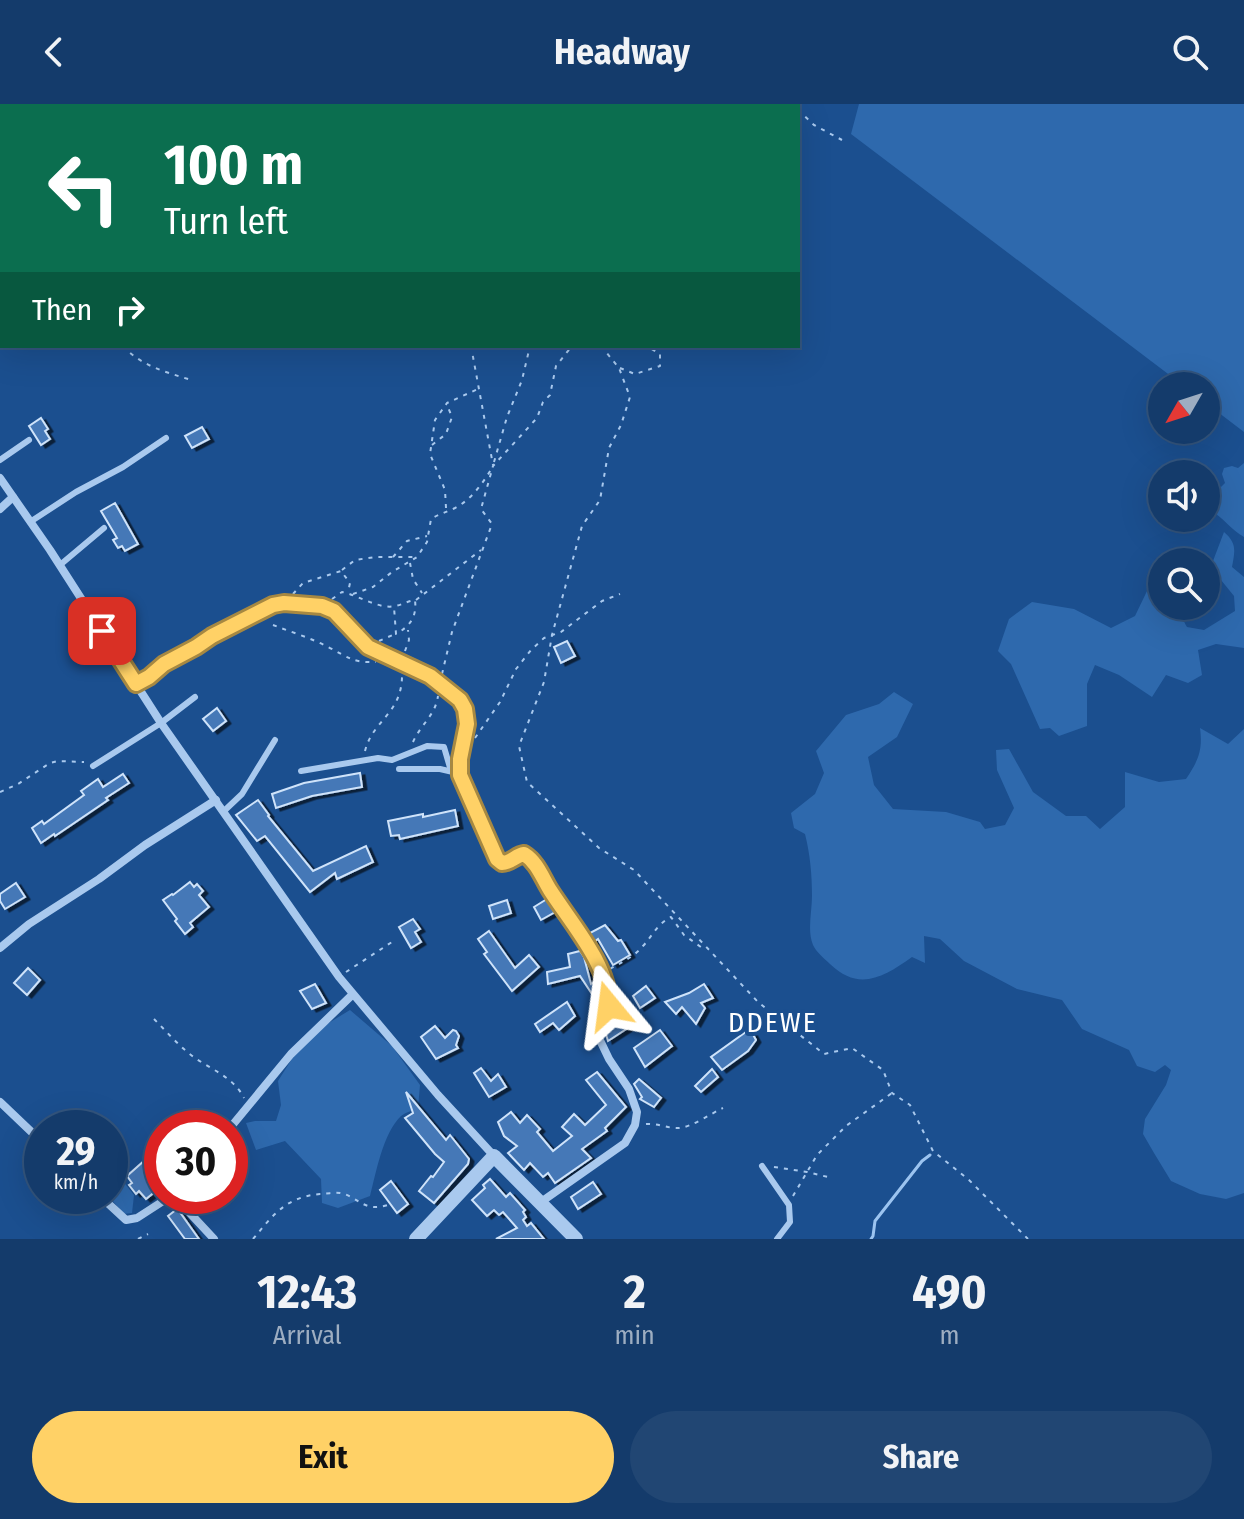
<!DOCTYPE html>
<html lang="en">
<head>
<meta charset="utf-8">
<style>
  body { margin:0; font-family:"Fira Sans Condensed",sans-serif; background:#214673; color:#f1f3f6; height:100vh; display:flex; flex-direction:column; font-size:30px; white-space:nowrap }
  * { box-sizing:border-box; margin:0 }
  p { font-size:26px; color:#9dadc1 }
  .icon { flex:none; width:44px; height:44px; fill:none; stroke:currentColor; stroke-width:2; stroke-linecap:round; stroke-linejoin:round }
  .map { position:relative; height:1135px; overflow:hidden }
  .panel { display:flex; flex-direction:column; background:#143b6b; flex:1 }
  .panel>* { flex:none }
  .top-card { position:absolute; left:0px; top:0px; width:800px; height:244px; box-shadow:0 8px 32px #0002,0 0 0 2px #33557e; background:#0b6e4f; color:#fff; overflow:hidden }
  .needle { width:52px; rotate:231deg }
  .buttons { position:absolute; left:1148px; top:268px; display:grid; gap:16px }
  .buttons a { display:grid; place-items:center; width:72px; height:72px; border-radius:50%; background:#143b6b; box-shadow:0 8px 32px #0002,0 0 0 2px #33557e; font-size:40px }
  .speed { position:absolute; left:24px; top:1006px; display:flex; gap:16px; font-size:40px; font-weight:700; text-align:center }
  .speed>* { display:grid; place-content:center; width:104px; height:104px; border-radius:50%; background:#143b6b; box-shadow:0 8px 32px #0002,0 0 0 2px #33557e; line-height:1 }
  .speed small { font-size:20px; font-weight:400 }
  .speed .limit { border:12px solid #d22; background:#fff; color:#111 }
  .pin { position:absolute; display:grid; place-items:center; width:68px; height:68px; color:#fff; margin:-34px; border-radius:16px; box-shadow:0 4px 12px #0006 }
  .me { position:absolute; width:88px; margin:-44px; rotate:344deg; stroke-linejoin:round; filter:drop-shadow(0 0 6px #0008) }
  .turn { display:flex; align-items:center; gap:28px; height:168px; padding:0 32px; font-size:36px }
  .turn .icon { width:104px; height:104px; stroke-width:2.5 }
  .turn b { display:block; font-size:56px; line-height:68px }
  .then { display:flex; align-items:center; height:76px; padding:0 32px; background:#0003; gap:16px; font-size:30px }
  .eta { display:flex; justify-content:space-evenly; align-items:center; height:136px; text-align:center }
  .eta b { font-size:48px; font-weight:700; line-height:56px }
  .cta { display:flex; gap:16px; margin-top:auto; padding:16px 32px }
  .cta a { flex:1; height:92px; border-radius:48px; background:#ffd166; color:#111; font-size:32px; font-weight:700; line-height:92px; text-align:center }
  .cta a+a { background:#214673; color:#f1f3f6 }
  header { display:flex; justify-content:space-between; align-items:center; height:104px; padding:0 32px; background:#143b6b; font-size:36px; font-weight:700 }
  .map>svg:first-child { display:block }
  .green { fill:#2e69ad }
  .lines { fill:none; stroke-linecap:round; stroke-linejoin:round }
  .stream { stroke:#9cc4f0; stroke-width:3 }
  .building { fill:#4478b7; stroke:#cfe3fa; stroke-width:2; filter:url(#shadow) }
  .path { stroke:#a9c9ee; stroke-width:2; stroke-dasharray:4 6; stroke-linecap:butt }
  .service { stroke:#a9c9ee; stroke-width:6 }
  .minor { stroke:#a9c9ee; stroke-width:8 }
  .tertiary { stroke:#a9c9ee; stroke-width:14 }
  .route-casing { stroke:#a68842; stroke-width:20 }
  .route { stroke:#ffd166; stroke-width:14 }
  .labels { text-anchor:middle; stroke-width:8; stroke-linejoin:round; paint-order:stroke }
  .quarter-label { font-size:28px; letter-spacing:2px; fill:#fff; stroke:#1b4f8f }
</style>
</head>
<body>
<header><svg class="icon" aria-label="back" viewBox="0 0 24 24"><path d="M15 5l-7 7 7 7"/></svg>Headway<svg class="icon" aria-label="search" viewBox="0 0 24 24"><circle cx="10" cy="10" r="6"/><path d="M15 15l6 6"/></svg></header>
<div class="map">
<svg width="1244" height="1135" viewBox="0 0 1244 1135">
  <defs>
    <filter id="shadow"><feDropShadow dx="4.5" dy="2.5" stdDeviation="0" flood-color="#0009"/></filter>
  </defs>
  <rect width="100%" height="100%" fill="#1b4f8f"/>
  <g class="green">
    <path d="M859,0H1244V328L1206,299V282H1184L851,30Z"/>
    <path d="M1244,359V433C1231,426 1223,413 1210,406L1206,408V372L1221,383L1225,379L1222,370L1224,364L1232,362L1238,364Z"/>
    <path d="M1224,428C1237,439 1235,447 1232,463L1244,473V544L1216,540L1198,546L1202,571L1188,579L1166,571L1152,593L1119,571L1095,561L1087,580V622L1059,632L1050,624L1040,625L1011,560L998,547L1009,515L1032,498L1074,505L1111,524L1135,512L1147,487L1157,489L1162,493V502C1180,502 1179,509 1187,523L1204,526L1235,507L1234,492L1221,476L1213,457Z"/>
    <path d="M894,588L913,600L897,633L868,653L874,681L893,705L946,708L980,718L985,725L1005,721L1014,704L997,666L996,646L1009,645L1033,688L1066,712H1086L1100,725L1125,703V668L1159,678L1186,675C1198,657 1203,647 1200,624L1228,640L1244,625V1089L1226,1095L1200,1090L1171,1077L1154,1049L1143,1030L1145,1015L1166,981L1171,966L1165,961L1155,968L1137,962L1129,946L1082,925L1062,896L1017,885L964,857L940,835L924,832L925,859L912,853C884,873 859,888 830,860C825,855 816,848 813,841C807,827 812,807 812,792C812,770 810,750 805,730L794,724L791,709L815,690L824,669L816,647L846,611L879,600Z"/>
    <path d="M350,906L392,942L420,981L418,1004C412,1007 406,1008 401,1012C383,1029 376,1069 370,1092L338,1104L322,1099L321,1075L285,1037L256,1046L246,1019L255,1017H276L281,1001L278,977L300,942L327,920Z"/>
    <path d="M110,1069L118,1071L134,1091L132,1109L123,1110L109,1092Z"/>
  </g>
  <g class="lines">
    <path class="stream" d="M871,1135L873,1132L875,1117L922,1057L930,1051"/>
  </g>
  <g class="building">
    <path d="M41,314L48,325L45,327L50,335L41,341L29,322Z"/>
    <path d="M202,323L209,335L192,344L185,332Z"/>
    <path d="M115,399L138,440L125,447L122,442L118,444L113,436L117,434L101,407Z"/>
    <path d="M567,537L575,552L561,559L554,543Z"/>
    <path d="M217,604L226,617L213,627L203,615Z"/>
    <path d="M360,669L362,683L312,692L276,704L272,690L304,679Z"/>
    <path d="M123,670L129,679L106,694L108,696L55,732L54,730L41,739L32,724L42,717L44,720L84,691L81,687L98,675L103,683Z"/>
    <path d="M258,696L269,711L268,712L313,767L366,742L373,758L337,775L335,769L310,788L265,732L257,737L236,711Z"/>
    <path d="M455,706L458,722L400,735L399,731L391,732L388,717L423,710V713Z"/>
    <path d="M190,778L194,783L197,780L203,787L199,791L209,803L190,819L193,823L185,830L175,817L177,815L163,796L172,790L173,791Z"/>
    <path d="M16,779L25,793L5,805L0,797V790Z"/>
    <path d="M547,795L557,807L541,816L534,803Z"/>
    <path d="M507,796L511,809L493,815L489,802Z"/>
    <path d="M413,815L420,825L415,828L421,838L411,844L399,823Z"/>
    <path d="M605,821L618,837L621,836L630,851L613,861L598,835L594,838L588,830Z"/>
    <path d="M489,827L515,864L529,851L539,863L512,887L484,850L487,848L478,835Z"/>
    <path d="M580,847L584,853L591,880L597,876L600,884L592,890L580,872L548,880L547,868L570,863L568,850Z"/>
    <path d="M28,864L40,876L27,891L14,879Z"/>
    <path d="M315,880L326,899L312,905L300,887Z"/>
    <path d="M704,880L713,894L701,899L705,904L696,920L682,903L676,910L665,898L689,889Z"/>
    <path d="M646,882L655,894L640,904L633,892Z"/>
    <path d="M567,898L575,912L559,926L553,919L540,928L535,920Z"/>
    <path d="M625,907L634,920L608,937L604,924L614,918L610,913Z"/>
    <path d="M435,922L445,934L453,926L456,927L459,932L456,941L458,944L436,955L421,933Z"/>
    <path d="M750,925L756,936L748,947L722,966L711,953Z"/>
    <path d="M660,926L672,942L645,963L634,944Z"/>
    <path d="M481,964L491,977L498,970L506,983L489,993L474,969Z"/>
    <path d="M712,965L718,973L701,988L695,982Z"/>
    <path d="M597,968L626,1003L605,1024L607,1027L582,1045L591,1054L555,1079L548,1069L543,1073L530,1059L524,1066L508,1049L517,1042L504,1032L498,1018L511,1008L520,1019L527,1011L540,1025L537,1028L553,1047L572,1032L562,1023L574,1010L585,1021L606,1001L586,976Z"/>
    <path d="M639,975L661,994L654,1003L640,995L642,993L634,980Z"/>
    <path d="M406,988L446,1036L450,1031L469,1055L468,1060L434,1099L419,1087L431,1072L433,1073L444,1058L435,1050L405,1014L413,1009Z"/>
    <path d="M145,1056L162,1076V1082L146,1095L139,1087L136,1090L129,1081L132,1079L127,1072Z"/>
    <path d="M490,1075L506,1093L510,1089L525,1106L523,1108L526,1113L523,1116L527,1122L531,1119L544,1135H496L517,1124L503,1108L499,1111L494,1106L487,1112L472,1096L485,1084L483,1081Z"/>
    <path d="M391,1077L408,1100L397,1109L380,1086Z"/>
    <path d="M593,1078L601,1090L578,1105L571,1093Z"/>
    <path d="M177,1105L179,1107L199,1135H185L168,1112Z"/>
  </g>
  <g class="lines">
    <g class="path">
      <path d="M9,0L10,2"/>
      <path d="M53,0L54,2"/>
      <path d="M84,0L85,2"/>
      <path d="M280,0L282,2"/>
      <path d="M345,0L348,2"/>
      <path d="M426,0V2"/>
      <path d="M475,0L476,2"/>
      <path d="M791,0L793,2"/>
      <path d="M714,2L715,0"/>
      <path d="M720,2V0"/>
      <path d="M798,6L814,21L842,36"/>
      <path d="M0,135L2,136"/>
      <path d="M123,242C141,262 166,268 191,276"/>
      <path d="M471,242L493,361"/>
      <path d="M601,242L619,264L630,293L621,321L609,344L600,396L582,422L552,531L544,578L519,642L527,678L599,744L634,766L758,898L824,950L852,944L883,966L892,989L910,1001L933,1047L969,1076L1028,1135"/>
      <path d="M610,242L623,245L637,242"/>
      <path d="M0,244L3,242"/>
      <path d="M620,264L635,270L660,262V250L650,244V242"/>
      <path d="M432,341L446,330L452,313L447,301"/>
      <path d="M494,358L507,313L522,276L530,242"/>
      <path d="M446,404L445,386L430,350L435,316L447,299L478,285"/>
      <path d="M393,453L407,437L427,432"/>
      <path d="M410,459L413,475L422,489"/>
      <path d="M342,466L355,456L375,453H416"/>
      <path d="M293,490L303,479L341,467L350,479L348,488"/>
      <path d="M353,490L373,483L392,468L417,453L427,438L431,415C439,410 447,408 455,404C472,395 482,380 492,364"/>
      <path d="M332,495L342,488C358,491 380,506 395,502C402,501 407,497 415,496C417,513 410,522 396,530L394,503"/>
      <path d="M416,496L481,446"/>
      <path d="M273,521C291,528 311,534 328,543C348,553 352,559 376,558"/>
      <path d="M379,537L395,530"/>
      <path d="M405,547L409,536L408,526"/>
      <path d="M442,570L452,528L492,420L481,405L493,362L537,314L543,298L550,291L556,262L572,242"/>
      <path d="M475,634L500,598L516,565L531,546L544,534L561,528L602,497L620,490"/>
      <path d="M413,638C421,620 435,612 438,592"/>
      <path d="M365,647C373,615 403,610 402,569"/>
      <path d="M0,688L18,680L50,659L58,657L84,658"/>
      <path d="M610,865C622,858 634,853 643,842C653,831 657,820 671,813L684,831L705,846"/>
      <path d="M346,868L392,838"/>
      <path d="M154,915C166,927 177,940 191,951C209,965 233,972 244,994"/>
      <path d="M646,1020C658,1019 669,1025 679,1024C692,1023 710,1010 723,1004"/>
      <path d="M774,1063L807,1068L828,1073"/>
      <path d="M793,1092L817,1051L846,1022L892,989"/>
      <path d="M138,1135L148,1130"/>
      <path d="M253,1135C274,1110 286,1093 320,1090C326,1090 334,1088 340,1089C358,1092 363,1109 388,1101"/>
    </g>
    <g class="service">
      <path d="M191,0L195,2"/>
      <path d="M179,2L181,0"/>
      <path d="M0,356L29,336"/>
      <path d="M30,418L76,388L123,363L166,334"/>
      <path d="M60,461L104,424"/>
      <path d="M93,662L161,619L195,593"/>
      <path d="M399,665H440L453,668"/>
      <path d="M301,667L378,654L392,656L427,642L444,643L451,667"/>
      <path d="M224,707L242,690L275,636"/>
      <path d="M762,1062L789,1101L790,1118L777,1135"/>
    </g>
    <g class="minor">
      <path d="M152,2L161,0"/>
      <path d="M0,39L2,38"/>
      <path d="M0,374L50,446L161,619L339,873L438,991L494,1052"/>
      <path d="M0,405L13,393"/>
      <path d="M136,580L149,573L164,560L196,543L212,532L273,501L284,499L322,502L334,507L368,543L430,572L460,596L465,605L467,620L460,655V671L497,755L502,759C514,760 518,746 530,753L550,787L565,806L602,870L609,890V902L597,921V930L609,955L629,985L637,1008L635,1021L625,1039L541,1098"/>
      <path d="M0,844L29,820L99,775L145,741L216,696"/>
      <path d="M0,998L42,1038"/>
      <path d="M230,1024L291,950L352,891"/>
      <path d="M100,1092L126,1116L137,1114L171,1092"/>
      <path d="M174,1092L214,1135"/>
    </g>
    <path class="tertiary" d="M416,1135L494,1052L576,1135"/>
  </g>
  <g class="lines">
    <defs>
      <path id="route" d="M102,527L136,580L149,573L164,560L196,543L212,532L273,501L284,499L322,502L334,507L368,543L430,572L460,596L465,605L467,620L460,655V671L497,755L502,759C511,759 516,751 524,750C537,758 542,773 550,786C571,819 609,861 609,902"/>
    </defs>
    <use href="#route" class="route-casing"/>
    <use href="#route" class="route"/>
  </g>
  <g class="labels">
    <g class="quarter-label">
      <text x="773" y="928">DDEWE</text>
    </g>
  </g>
</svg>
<div class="buttons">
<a><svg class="needle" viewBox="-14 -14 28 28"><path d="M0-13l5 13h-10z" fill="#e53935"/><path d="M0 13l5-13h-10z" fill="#9dadc1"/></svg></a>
<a><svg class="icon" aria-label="sound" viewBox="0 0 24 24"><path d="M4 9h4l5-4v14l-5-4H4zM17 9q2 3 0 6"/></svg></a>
<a><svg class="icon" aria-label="search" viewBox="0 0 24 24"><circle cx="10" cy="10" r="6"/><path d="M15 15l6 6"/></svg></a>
</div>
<div class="speed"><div>29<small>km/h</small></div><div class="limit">30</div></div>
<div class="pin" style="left:102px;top:527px;background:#d93025"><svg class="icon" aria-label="arrive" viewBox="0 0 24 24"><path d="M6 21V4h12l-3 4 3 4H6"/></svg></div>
<svg class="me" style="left:609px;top:902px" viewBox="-20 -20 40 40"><path d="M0-17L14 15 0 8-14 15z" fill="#ffd166" stroke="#fff" stroke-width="4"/></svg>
<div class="top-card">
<div class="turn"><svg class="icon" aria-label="left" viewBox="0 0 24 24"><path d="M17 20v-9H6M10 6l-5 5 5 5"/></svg><div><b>100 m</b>Turn left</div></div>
<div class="then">Then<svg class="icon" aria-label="right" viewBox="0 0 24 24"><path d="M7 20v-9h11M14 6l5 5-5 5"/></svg></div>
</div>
</div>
<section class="panel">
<div class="eta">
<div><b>12:43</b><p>Arrival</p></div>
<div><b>2</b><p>min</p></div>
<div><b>490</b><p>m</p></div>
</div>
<div class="cta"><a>Exit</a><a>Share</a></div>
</section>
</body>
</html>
